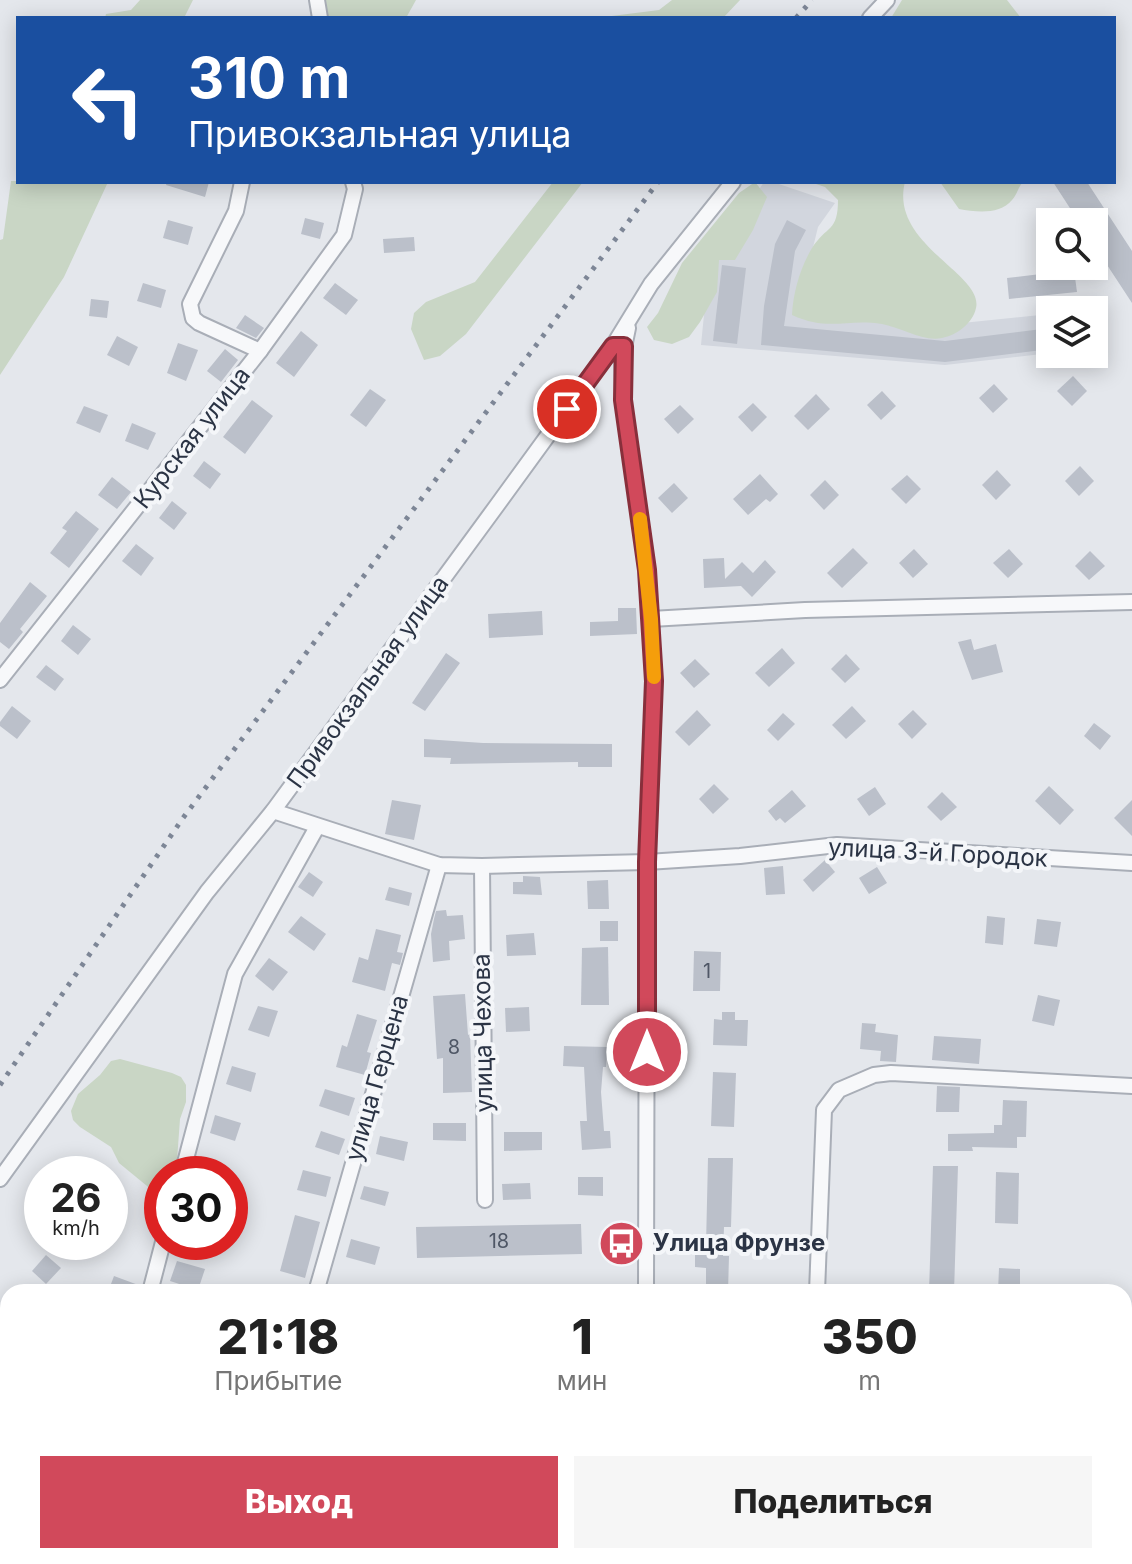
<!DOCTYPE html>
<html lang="ru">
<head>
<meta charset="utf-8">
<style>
  body { margin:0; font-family:Inter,sans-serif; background:#f6f6f6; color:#222; height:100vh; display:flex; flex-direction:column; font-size:30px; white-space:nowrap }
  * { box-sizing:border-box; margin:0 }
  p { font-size:26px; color:#767676 }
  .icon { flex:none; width:44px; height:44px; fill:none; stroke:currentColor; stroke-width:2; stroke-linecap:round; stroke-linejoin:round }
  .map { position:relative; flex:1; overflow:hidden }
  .panel { position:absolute; left:0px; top:1284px; width:1132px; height:280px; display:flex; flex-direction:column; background:#fff; border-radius:24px 24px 0 0; box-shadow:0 4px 20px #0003 }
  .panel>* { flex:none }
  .guide { position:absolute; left:16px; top:16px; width:1100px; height:168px; border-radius:0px; box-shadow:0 4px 20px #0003; background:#1a4fa0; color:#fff; overflow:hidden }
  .controls { position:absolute; left:1036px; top:208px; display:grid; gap:16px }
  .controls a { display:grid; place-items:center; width:72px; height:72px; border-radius:0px; background:#fff; box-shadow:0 4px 20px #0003; font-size:40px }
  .speed { position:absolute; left:24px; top:1156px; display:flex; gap:16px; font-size:40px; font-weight:700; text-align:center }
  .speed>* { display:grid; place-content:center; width:104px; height:104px; border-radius:50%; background:#fff; box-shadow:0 4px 20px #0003; line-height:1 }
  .speed small { font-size:20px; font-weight:400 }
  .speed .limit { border:12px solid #d22; background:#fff; color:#111 }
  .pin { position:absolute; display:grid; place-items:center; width:68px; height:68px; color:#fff; margin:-34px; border:4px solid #fff; border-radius:50%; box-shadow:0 2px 8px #0007 }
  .me { position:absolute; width:88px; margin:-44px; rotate:0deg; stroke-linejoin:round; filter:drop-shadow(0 0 6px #0008) }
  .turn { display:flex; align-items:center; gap:28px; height:168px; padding:0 40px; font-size:36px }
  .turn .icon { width:104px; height:104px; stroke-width:2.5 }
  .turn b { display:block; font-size:56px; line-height:68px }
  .eta { display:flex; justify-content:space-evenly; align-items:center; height:136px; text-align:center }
  .eta b { font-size:48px; font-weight:800; line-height:56px }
  .cta { display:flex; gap:16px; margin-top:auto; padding:16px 40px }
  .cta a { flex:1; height:92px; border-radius:0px; background:#d1495b; color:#fff; font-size:32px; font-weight:800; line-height:92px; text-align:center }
  .cta a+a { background:#f6f6f6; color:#222 }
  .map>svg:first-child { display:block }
  .built { fill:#d2d6de }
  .green { fill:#c9d6c5 }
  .building { fill:#bbc0ca }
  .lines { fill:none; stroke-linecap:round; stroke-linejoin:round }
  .minor-casing { stroke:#a9aeb7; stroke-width:18 }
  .minor { stroke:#f7f8fa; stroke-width:14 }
  .rail { stroke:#7d8696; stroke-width:5; stroke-dasharray:4 8; stroke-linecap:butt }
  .route-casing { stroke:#882f3b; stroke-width:20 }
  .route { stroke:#d1495b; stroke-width:14 }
  .slow { stroke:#f59e0b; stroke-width:14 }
  .labels { text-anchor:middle; stroke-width:8; stroke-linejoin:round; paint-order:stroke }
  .number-label { font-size:20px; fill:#4f5766 }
  .street-label { font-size:24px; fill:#2b3445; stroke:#f4f6f9 }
  .poi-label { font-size:24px; font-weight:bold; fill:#2b3445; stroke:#f4f6f9; text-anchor:start }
</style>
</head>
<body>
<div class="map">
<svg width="1132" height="1564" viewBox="0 0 1132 1564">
  <rect width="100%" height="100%" fill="#e4e7ec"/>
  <g class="built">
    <path d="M764,182H773L835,203L818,227L798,309L943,325L1050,314V353L945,365L701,345L709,265Z"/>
    <path d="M1124,1496H1132V1564H1070V1556H1124Z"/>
    <path d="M343,1556H481V1564H342Z"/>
  </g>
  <g class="green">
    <path d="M140,0H193L184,18H105L106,14L131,10Z"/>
    <path d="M326,0H416L406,18H327Z"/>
    <path d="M672,0H740L723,18H596L659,10Z"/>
    <path d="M902,0H1007L1021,18H891Z"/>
    <path d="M11,181L108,182L64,277L0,375V240L3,239Z"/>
    <path d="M553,182H583L466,334L440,356L424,360L411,329L414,313L426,302L475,282Z"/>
    <path d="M755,182L767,197L753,230L735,260H719L717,292L700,322L689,337L672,344L654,340L647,327L658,313L682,263L739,193Z"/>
    <path d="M810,182H905C889,244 984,274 976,308C973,323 957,335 942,338C923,342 900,327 882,324C847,318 829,332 792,315C793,293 800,268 812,248C827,225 838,232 838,200L825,187Z"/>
    <path d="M940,182H1023C1018,187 1017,195 1012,200C1000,215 976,212 959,209Z"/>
    <path d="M120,1059L172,1073L181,1077L186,1085V1102L180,1119L176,1174H162V1192L158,1195L119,1163L111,1147L80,1127L73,1120L71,1111L78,1094L100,1075L111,1061Z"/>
  </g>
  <g class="building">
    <path d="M167,182H209L205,197L166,185Z"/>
    <path d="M1053,182H1087L1132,251V303L1094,245V222H1079Z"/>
    <path d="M305,218L324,223L320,239L301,234Z"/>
    <path d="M168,220L193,227L188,245L163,238Z"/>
    <path d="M787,220L806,230L795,251L784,326L945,341L1050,328V349L945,362L761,345L764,306L775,244Z"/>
    <path d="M414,237L415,251L384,253L383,239Z"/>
    <path d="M722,265L746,268L737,344L713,341Z"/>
    <path d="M1074,270L1077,292L1009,299L1007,278Z"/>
    <path d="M143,283L166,290L161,308L137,301Z"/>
    <path d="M335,283L358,300L346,315L323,298Z"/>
    <path d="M91,299L109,301L107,318L89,316Z"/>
    <path d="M245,315L264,328L256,338L236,328Z"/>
    <path d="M301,331L318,345L294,377L276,363Z"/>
    <path d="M117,336L138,347L129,366L107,355Z"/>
    <path d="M178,343L198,350L186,381L167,373Z"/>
    <path d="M225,349L238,360L221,382L207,371Z"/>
    <path d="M1073,376L1087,391L1072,406L1057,391Z"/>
    <path d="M994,384L1008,399L993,413L979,398Z"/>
    <path d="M370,389L386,400L366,427L350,415Z"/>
    <path d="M882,391L896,406L881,420L867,405Z"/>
    <path d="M816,394L830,409L808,430L794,416Z"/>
    <path d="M252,400L273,416L245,454L223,437Z"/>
    <path d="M753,403L767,417L752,432L738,417Z"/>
    <path d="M680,405L694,419L678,434L664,419Z"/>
    <path d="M84,406L108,415L100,433L76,423Z"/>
    <path d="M132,423L156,433L148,450L125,441Z"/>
    <path d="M204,461L221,474L210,489L193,476Z"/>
    <path d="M1080,466L1094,481L1079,496L1065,481Z"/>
    <path d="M997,470L1011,485L996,500L982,485Z"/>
    <path d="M760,474L778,494L770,502L766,499L748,515L733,499Z"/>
    <path d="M907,475L921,489L906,504L891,489Z"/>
    <path d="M112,477L131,492L117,509L98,495Z"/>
    <path d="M825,480L839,495L824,510L810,495Z"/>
    <path d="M674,483L688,498L672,513L658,498Z"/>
    <path d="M172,501L187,513L174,530L159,518Z"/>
    <path d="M76,511L99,529L69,568L50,553L67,531L62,528Z"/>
    <path d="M136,544L154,558L141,576L122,561Z"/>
    <path d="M853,548L868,563L842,588L827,573Z"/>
    <path d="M914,549L928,564L913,578L899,563Z"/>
    <path d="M1009,549L1023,564L1008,578L993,563Z"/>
    <path d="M1090,551L1105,566L1089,580L1075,566Z"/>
    <path d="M724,558L725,579L742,562L753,573L765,560L776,572L752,597L741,586L704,588L703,559Z"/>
    <path d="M30,582L47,596L20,629L23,632L9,649L0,642V623Z"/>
    <path d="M618,608H636L637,634L590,636V622L618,621Z"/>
    <path d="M542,611L543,635L489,638L488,614Z"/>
    <path d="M73,625L91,639L78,655L61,641Z"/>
    <path d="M971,639L974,650L996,644L1003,672L972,680L958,642Z"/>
    <path d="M782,648L795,663L769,687L755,673Z"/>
    <path d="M446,653L460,663L425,711L412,703Z"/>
    <path d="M846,654L860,669L845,683L831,669Z"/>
    <path d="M695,659L710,674L694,688L680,673Z"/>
    <path d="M46,665L64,679L55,691L36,677Z"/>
    <path d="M12,706L31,721L17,739L0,726V722Z"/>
    <path d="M852,706L866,721L846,739L832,725Z"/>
    <path d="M697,710L711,725L689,746L675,732Z"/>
    <path d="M913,710L927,724L912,739L898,724Z"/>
    <path d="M783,713L795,724L778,741L767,730Z"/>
    <path d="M1094,723L1111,736L1100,750L1084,736Z"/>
    <path d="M424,739L483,743L612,744V767H578V762L450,764L451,758L424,757Z"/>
    <path d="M714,784L729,799L713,814L699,799Z"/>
    <path d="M1049,786L1074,810L1060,825L1035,801Z"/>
    <path d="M875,787L886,804L869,816L857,799Z"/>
    <path d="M792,790L806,806L785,823L780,818L776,821L768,811Z"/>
    <path d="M942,792L957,807L941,821L927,807Z"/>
    <path d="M392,800L421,805L414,840L385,834Z"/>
    <path d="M1132,800V836L1114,818Z"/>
    <path d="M825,860L835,872L813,892L803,880Z"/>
    <path d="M783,866L785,894L766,895L764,868Z"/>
    <path d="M877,867L887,883L869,894L859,878Z"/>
    <path d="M309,872L323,882L313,897L298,887Z"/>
    <path d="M523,876L540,877L542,895L513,894V882H523Z"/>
    <path d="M608,880L609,909H588L587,881Z"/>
    <path d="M389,887L412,893L409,906L385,900Z"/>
    <path d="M446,910L447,916L463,915L465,939L449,941L450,960L433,962L431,934L434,919L436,911Z"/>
    <path d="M301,916L326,934L314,951L288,932Z"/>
    <path d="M987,916L1005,918L1003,945L985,943Z"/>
    <path d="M1037,919L1061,922L1057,947L1034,944Z"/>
    <rect x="600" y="921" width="18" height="20"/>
    <path d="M376,929L401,935L397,952L403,953L400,965L392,963L385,991L352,982L359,957L368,960Z"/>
    <path d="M534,933L536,955L507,956L506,935Z"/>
    <path d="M608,947L609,1005H581L582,948Z"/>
    <path d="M694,951L721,952L720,991H693Z"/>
    <path d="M269,958L288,972L273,991L255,976Z"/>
    <path d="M465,994L468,1035L470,1034L472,1092L443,1093V1058L437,1059L433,996Z"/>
    <path d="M1038,995L1060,1000L1054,1026L1032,1021Z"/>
    <path d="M258,1006L278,1011L269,1037L248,1030Z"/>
    <path d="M529,1007L530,1031L506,1032L505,1008Z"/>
    <path d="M722,1012H735V1020H748L747,1046L713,1045L714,1019L722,1020Z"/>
    <path d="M357,1014L377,1020L367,1052L371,1053L365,1075L336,1067L342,1045L347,1047Z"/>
    <path d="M862,1023L876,1024L875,1032L898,1035L896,1062L880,1061L881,1051L860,1049Z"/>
    <path d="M934,1036L981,1039L979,1064L932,1060Z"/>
    <path d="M564,1046L607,1047L606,1067H603L601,1092L604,1131H610L611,1148L582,1150L580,1121H587L584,1067L563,1066Z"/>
    <path d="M232,1066L256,1073L251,1092L226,1084Z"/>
    <path d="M713,1072L736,1073L734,1127L711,1126Z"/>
    <path d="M937,1086L960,1087L959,1112H936Z"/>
    <path d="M325,1089L355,1098L349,1116L319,1106Z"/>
    <path d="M1003,1100L1027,1101L1026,1137H1017V1148L972,1147L973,1151H948V1134L994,1133V1125H1002Z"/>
    <path d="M215,1115L241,1123L235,1141L210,1133Z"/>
    <path d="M433,1123H466V1141L433,1140Z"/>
    <path d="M321,1131L345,1139L339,1155L315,1147Z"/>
    <path d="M504,1132H542V1150L504,1151Z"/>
    <path d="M380,1136L408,1142L404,1161L376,1154Z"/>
    <path d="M708,1158H733L731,1227H724L723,1256H729L728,1292H706V1268L695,1267V1245H706Z"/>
    <path d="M933,1166H958L954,1292H929Z"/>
    <path d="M303,1170L331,1177L326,1197L297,1190Z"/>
    <path d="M996,1172L1019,1173L1018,1224L995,1223Z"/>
    <path d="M578,1177H603V1196L578,1195Z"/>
    <path d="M530,1183L531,1199L503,1200L502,1184Z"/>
    <path d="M364,1186L389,1192L385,1206L360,1199Z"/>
    <path d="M295,1215L320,1222L305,1278L280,1271Z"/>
    <path d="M581,1224L582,1254L417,1258L416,1227Z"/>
    <path d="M351,1239L380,1247L375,1265L346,1257Z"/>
    <path d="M46,1255L61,1268L46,1284L32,1271Z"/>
    <path d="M177,1261L205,1269L198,1290L170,1281Z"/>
    <path d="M999,1268L1020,1269V1292H998Z"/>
    <path d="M114,1276L141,1286L140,1292H108Z"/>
  </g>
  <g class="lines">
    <defs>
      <g id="minor">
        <path d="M317,0L320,18"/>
        <path d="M870,18L887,0"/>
        <path d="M242,182L236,211L190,304L193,318L199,323L260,351"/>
        <path d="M628,328L622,357L623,400L647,570L654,681L647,862L646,1292"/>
        <path d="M651,619L805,610L1132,602"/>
        <path d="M0,680L260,351L344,235L355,189L353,182"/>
        <path d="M273,811L439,865L482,866L647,862L740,856L837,845L1132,863"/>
        <path d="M482,866L485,1200"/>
        <path d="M182,1174L235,974L317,827"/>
        <path d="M0,1179L207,892L273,811L498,504L613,346L651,284L733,182"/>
        <path d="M150,1292L163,1242"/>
        <path d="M316,1292L439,865"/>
        <path d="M817,1292L824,1110L839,1090L874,1075L891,1073L1132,1086"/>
        <path d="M0,1370L8,1372"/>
        <path d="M1124,1486L1132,1487"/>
        <path d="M0,1506L8,1511"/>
        <path d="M635,1564L636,1556"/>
      </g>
    </defs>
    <use href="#minor" class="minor-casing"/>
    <use href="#minor" class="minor"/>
    <g class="rail">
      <path d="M796,18L812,0"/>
      <path d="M0,1085L183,818L658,182"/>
    </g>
  </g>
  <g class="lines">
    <defs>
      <path id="route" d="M567,409L613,346H624L623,400L647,570L654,681L647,862V1052"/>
    </defs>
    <use href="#route" class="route-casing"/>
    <use href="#route" class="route"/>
    <path class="slow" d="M640,519L651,619L654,677"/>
  </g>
  <defs>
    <symbol id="bus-disc" viewBox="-11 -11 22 22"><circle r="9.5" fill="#d1495b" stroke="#f4f6f9"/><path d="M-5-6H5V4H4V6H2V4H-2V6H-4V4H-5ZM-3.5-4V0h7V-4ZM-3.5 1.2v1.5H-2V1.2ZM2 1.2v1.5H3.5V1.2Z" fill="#fff"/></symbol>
  </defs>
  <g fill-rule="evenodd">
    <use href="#bus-disc" x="596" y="1218" width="51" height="51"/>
  </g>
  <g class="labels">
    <g class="number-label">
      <text x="707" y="978">1</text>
      <text x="454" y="1054">8</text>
      <text x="499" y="1248">18</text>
    </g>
    <g class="street-label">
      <text transform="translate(192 438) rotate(-52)" y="8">Курская улица</text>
      <text transform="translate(368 682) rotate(-54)" y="8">Привокзальная улица</text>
      <text transform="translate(938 853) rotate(3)" y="8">улица 3-й Городок</text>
      <text transform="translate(483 1033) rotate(-91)" y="8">улица Чехова</text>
      <text transform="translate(377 1078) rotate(-74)" y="8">улица Герцена</text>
    </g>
    <g class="poi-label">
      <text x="653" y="1251">Улица Фрунзе</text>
    </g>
  </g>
</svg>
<div class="controls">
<a><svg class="icon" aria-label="search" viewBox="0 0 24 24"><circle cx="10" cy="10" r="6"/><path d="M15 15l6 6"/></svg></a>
<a><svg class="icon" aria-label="layers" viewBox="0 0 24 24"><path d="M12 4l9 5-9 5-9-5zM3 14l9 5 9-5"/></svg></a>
</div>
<div class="speed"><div>26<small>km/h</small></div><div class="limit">30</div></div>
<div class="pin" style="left:567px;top:409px;background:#d93025"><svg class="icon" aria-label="arrive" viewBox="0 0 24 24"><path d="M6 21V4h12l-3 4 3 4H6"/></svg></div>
<svg class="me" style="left:647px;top:1052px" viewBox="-20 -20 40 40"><circle r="17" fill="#d1495b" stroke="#fff" stroke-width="3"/><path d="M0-11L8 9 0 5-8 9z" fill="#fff"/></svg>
<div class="guide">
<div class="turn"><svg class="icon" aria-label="left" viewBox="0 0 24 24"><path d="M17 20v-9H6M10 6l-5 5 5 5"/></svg><div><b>310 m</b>Привокзальная улица</div></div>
</div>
<section class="panel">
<div class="eta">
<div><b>21:18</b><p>Прибытие</p></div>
<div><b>1</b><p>мин</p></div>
<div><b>350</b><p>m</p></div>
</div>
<div class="cta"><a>Выход</a><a>Поделиться</a></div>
</section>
</div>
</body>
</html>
